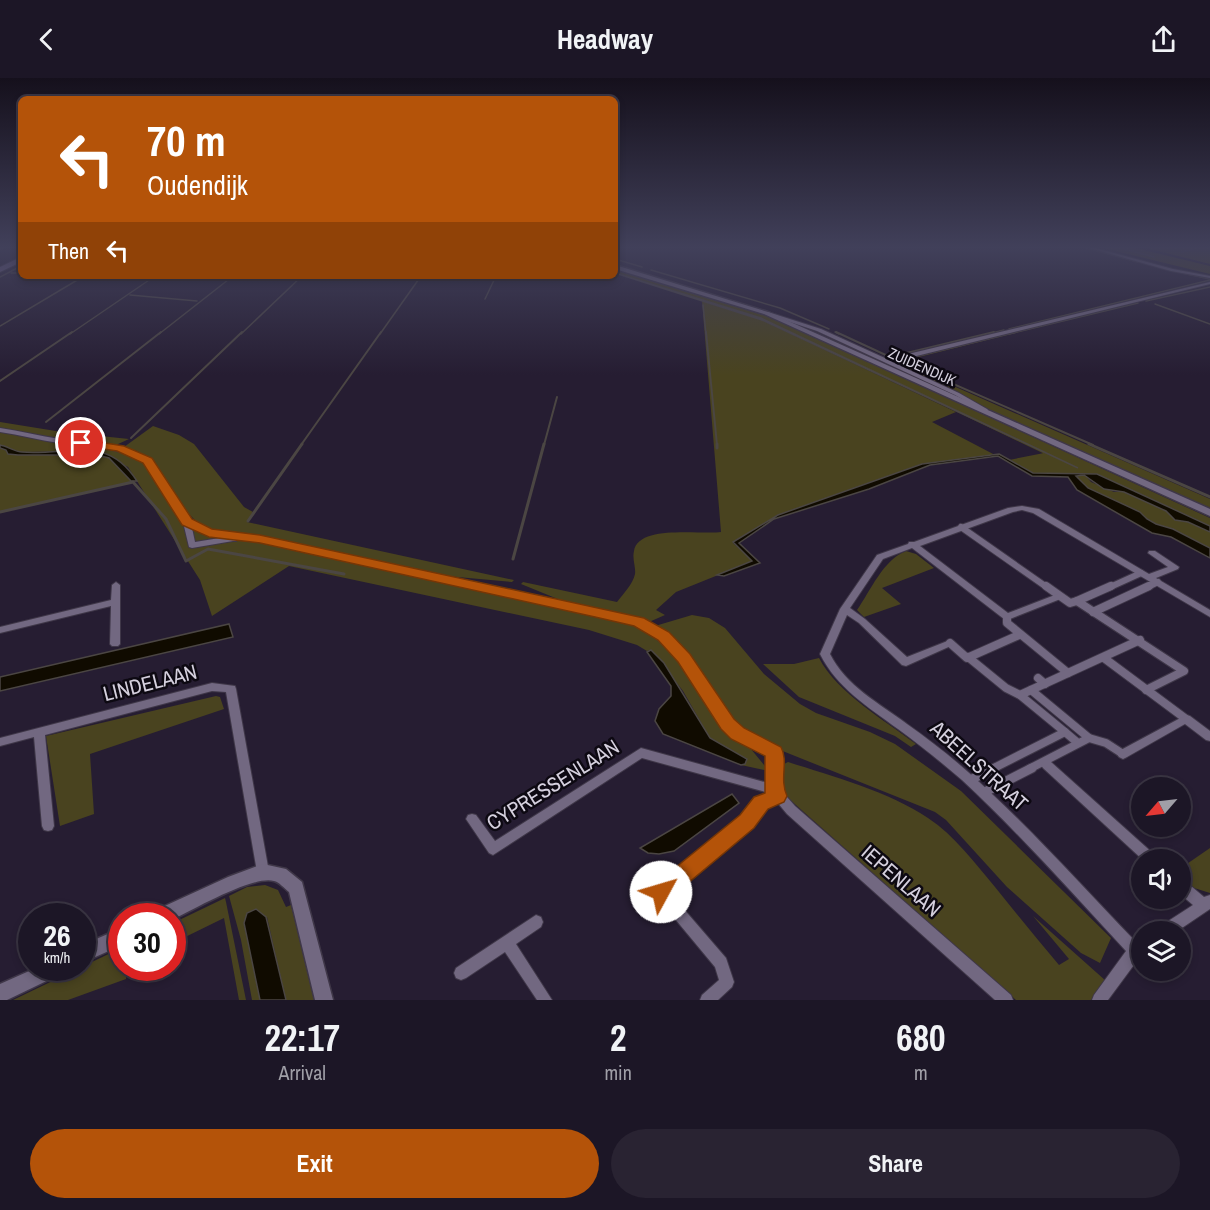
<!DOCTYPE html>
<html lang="en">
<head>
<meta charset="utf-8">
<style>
  body { margin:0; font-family:"Archivo Narrow",sans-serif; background:#292332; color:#f1f3f6; height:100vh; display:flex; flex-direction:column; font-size:22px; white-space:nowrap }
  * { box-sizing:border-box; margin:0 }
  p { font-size:20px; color:#a09fa7 }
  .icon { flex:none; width:33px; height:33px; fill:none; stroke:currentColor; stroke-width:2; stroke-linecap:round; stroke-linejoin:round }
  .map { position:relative; height:922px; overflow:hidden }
  .details { display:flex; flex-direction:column; background:#1c1626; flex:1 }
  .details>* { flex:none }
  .banner { position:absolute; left:18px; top:18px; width:600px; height:183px; border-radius:9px; box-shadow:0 3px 9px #0003,0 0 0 2px #3a3543; background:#b45309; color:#fff; overflow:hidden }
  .needle { width:39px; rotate:242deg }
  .controls { position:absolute; left:1131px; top:699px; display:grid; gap:12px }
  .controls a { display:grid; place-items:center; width:60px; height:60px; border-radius:50%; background:#1c1626; box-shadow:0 3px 9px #0003,0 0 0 2px #3a3543; font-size:30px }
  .speed { position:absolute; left:18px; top:825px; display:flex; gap:12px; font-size:30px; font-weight:700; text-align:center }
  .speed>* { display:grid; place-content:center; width:78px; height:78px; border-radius:50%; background:#1c1626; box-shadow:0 3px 9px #0003,0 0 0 2px #3a3543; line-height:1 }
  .speed small { font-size:15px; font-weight:400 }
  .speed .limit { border:9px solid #d22; background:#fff; color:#111 }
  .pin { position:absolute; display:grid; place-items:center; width:51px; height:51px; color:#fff; margin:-26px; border:3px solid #fff; border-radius:50%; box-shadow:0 2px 6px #0007 }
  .me { position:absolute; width:66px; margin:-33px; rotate:51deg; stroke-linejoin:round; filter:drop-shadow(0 0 4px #0008) }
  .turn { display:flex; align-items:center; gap:21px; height:126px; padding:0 30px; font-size:27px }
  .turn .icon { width:78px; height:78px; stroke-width:2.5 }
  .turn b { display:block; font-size:42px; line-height:51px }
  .then { display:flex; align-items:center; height:57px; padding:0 30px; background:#0003; gap:12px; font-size:22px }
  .eta { display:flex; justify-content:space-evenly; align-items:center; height:102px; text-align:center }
  .eta b { font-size:36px; font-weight:700; line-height:42px }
  .action { display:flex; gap:12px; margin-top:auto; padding:12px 30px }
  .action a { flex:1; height:69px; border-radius:36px; background:#b45309; color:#fff; font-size:24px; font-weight:700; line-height:69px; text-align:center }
  .action a+a { background:#292332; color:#f1f3f6 }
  header { display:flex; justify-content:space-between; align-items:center; height:78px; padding:0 30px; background:#1c1626; font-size:27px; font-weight:700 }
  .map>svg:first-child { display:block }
  .green { fill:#49431f }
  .water { fill:#100b00; stroke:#4b4643; stroke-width:1.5 }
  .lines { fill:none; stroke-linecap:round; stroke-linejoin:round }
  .stream-far2 { stroke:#4b4643; stroke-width:1.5 }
  .stream-far1 { stroke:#4b4643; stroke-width:2 }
  .stream { stroke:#4b4643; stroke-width:3 }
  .pedestrian-far2-casing { stroke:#3f3748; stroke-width:8 }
  .pedestrian-far1-casing { stroke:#3f3748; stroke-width:10 }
  .pedestrian-casing { stroke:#3f3748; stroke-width:11 }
  .minor-casing { stroke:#3f3748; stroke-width:2 }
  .tertiary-casing { stroke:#3f3748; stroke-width:3 }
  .secondary-casing { stroke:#3f3748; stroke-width:2 }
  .pedestrian-far2 { stroke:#726881; stroke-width:6 }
  .pedestrian-far1 { stroke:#726881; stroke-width:8 }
  .pedestrian { stroke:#726881; stroke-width:9 }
  .minor { fill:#726881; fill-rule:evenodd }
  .tertiary { fill:#726881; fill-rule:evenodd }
  .secondary { fill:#7b6a93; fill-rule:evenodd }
  .route { fill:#b45309; stroke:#753606; stroke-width:1.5 }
  .labels { text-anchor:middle; stroke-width:5; stroke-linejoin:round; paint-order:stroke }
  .far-street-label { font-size:15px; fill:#d5d0de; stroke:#0d0912 }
  .near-street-label { font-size:21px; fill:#d5d0de; stroke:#0d0912 }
</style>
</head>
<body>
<header><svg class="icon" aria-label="back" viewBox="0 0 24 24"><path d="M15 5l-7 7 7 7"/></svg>Headway<svg class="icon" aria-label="share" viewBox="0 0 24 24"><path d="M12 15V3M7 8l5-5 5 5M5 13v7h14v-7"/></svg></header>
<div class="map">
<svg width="1210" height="922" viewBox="0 0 1210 922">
  <rect width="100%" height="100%" fill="#261d32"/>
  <g class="green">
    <path d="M1095,168H1127L1210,188V196Z"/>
    <path d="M1138,168H1210V186Z"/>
    <path d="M615,190L773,240L1210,440V448L1097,396L1033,395L1009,382L1044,375L1076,391L761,240L615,195Z"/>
    <path d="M1210,206L899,284L1210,421V434L1000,339L893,283Z"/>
    <path d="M702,223L762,242L956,334L932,344L995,377L922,386L778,437L733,465L753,483L676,514L656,532L665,537L649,544L570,526L521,506L523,504L617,524C623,516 633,506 635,496C636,489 632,481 634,473C638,446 702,457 721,454Z"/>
    <path d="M0,344L62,354L129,361L116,367L58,361L0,350Z"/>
    <path d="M153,348L179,357L194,366L244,429L253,434L247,444L514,502L512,504L435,497L235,455C224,454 213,454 203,448C185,438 160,397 147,379L137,373L124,369Z"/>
    <path d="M0,354L124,373L134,377L153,392L188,448L207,458L250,463L635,546L658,561L684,586L722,645L746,665L769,693L741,687L745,686L747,681L710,660L683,613L651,572L647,573L637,567L589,552L289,488L212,538L200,502L128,389L96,373L20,374L0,367Z"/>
    <path d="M0,370L7,373L9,376L97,377L109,380L133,404L0,434Z"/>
    <path d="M1085,397L1091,404L1114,414H1124L1166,433L1175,442L1188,444L1210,454V470L1173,451L1156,446L1147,441L1140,434L1088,410L1076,398Z"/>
    <path d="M906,473L916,476L934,490L882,510L901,526L864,539L857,532C871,512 883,482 906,473Z"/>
    <path d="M692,537L709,540L725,550L764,596L800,626L816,635L870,654L895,666L961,713L1111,860L1100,885L1081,875L1007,809L946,742L935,734L760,664L728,642L676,565L655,548Z"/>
    <path d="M819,580C837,615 886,643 916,666L911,669L895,658L799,619L763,586H794Z"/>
    <path d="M216,618L220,619L224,631L90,676L94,736L60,748L46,658Z"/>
    <path d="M788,684C832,698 890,714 928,740C955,758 974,784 995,809C1016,835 1037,861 1059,887L1069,881L1033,838L1106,903L1091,922H1016L788,720L781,712L782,687Z"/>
    <path d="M1210,770V815L1191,809L1181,800V790Z"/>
    <path d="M265,807L278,812L286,829L291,827L314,922H286L267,839L244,845L260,922H252L241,862L229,818L247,809Z"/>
    <path d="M225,820L226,824L246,922H239L224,840L173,865V845Z"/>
    <path d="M121,870L122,890H126V901L68,922H13Z"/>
  </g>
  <g class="water">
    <path d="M615,195L761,240L1078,390L762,242Z"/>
    <path d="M0,367C7,368 15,374 22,374C69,378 106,355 137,403H131L109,380L97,377H18L8,376L6,372L0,370Z"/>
    <path d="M999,376L1033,395L1097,396L1210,448V454L1188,444L1175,442L1166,433L1124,414L1104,411L1084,397L1076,398L1088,410L1140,434L1147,441L1156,446L1173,451L1210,470V480L1171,459L1152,455L1077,412L1068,399L1032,398L998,378L930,387L869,411L774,441L739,465L760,485L724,498L717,497L752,483L733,464L778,437L922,386Z"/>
    <path d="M229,546L233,559L0,613V599Z"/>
    <path d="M651,572L664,585L710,660L747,681L745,686L741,687L663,656L655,643L659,631L671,618V608L647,574Z"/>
    <path d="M732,716L739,725L674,773L659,776L648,775L640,770Z"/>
    <path d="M256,831L266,839L286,922H260L244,845L247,835Z"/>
  </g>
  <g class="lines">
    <g class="stream-far2">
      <path d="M1079,168L1138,184"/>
      <path d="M1113,168L1154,179"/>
      <path d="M1182,174L1204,168"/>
      <path d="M615,181L642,189"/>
      <path d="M651,192L780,230L829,251"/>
      <path d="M11,195H21"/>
      <path d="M1182,195L1210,201"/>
      <path d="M106,198L152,199"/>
      <path d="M0,199L21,188"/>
      <path d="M130,217L197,223"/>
      <path d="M485,221L496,198"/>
      <path d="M1146,223L1210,209"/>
      <path d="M1155,226L1210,246"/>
      <path d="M703,227L706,256"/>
      <path d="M0,248L84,198"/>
      <path d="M1009,251L1210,202"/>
      <path d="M835,254L839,256"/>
      <path d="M70,256L155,198"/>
      <path d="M159,256L233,198"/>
      <path d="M241,256L302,198"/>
      <path d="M380,256L421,198"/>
      <path d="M988,256L1004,252"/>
      <path d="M1009,256L1138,225"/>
    </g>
    <g class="stream-far1">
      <path d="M706,254L717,367"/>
      <path d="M836,254L890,279L994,254"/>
      <path d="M913,279L1016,254"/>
      <path d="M903,284L1093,367"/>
      <path d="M0,303L72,254"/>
      <path d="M46,344L161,254"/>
      <path d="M131,360L242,254"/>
      <path d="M301,367L381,254"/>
      <path d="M544,367L557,319"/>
    </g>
    <g class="stream">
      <path d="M717,366V370"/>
      <path d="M1089,366L1210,419"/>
      <path d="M0,434L133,404L166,441L186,483L208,471L344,496"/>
      <path d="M248,443L302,366"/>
      <path d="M513,481L544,366"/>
    </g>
    <defs>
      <g id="pedestrian-far2">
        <path d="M961,449L1048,510"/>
        <path d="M1108,510L1141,495"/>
        <path d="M1146,510L1158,504"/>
      </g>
      <g id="pedestrian-far1">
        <path d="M1046,508L1070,525L1077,523"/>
        <path d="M1111,508L1077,523L1184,593L1146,612"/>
        <path d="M1093,534L1149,508"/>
        <path d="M1007,539V545L1068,595"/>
        <path d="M950,565L967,580L1019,557"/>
        <path d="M968,579L1006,610L1020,617"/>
        <path d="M1104,580L1186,641"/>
        <path d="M1038,600L1045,606"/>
        <path d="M1065,654L1078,665"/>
        <path d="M1089,660L1106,665L1123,676"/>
        <path d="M992,691L1065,654L1020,617L1140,562"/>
        <path d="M1029,691L1089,660L1031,612"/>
      </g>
      <g id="pedestrian">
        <path d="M970,702L995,690"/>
        <path d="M983,715L1032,690"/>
      </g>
      <g id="minor">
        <path d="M2,168H8L0,171V169Z"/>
        <path d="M1082,168H1088L1173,191L1210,198V200L1171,193Z"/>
        <path d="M1210,204V206L892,284L959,315L987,331L988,332L985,334L955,317L817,253L763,235L768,234L821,251L887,281Z"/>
        <path d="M0,350C20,353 40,358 60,361C91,365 121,365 150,381L190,442L211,453L260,459L639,541C676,554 699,592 719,623C725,633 731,646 741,653C750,660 768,666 779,671L781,674L779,710L795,728L1011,917L1013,922H995L787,736L777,724L765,729L751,748L670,815L726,880L734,904L732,909L718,922H700L702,917L719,902L715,889L656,818L654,814L656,810L743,740L757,721L770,716L769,715L642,680L493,777L489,775L466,741L468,737L472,736L476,737L495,763L641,670L768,705L769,676C758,671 741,665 732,658C721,648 713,632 706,620C686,589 668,565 636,547L260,463L237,461L236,463H233L192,470L189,469L183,444L144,384C116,368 90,369 59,365C39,362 20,357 0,354ZM192,450L206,457L226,459L195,464Z"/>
        <path d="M1022,428L1039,431L1149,496L1168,489L1148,475L1149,473H1155L1179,489L1178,491L1156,500L1210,532V539L1033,435L1022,432L1013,434L920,468L1008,535L1060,515L1063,516L1065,518L1063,520L1010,541H1004L912,470L883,481L850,530L865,541L907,579L950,562L953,563L955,565L953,567L906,588L902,587L859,545L847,537L830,576C846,608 879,625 907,646C928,661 949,677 968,694C1028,747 1081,807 1136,864L1142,861V876L1108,922H1092L1094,917L1126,873C1072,815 1020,756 962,702C941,684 920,667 898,651C868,629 837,610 820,576L840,531L877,477L908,466L909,464H914L1008,430Z"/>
        <path d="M116,504L120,507V566L118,568H112L110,566L111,528L0,555V549L111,522L112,507Z"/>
        <path d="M212,605L235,608L236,611L269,794L268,798L263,800L258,798L257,794L226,614L212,613L45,657L54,748L52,752L48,753L44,752L42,748L34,659L0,668V660Z"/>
        <path d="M1186,637L1190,638L1210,653V663L1206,662L1185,646L1127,679L1123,681L1119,679L1117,676L1119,673Z"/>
        <path d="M1047,682L1051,684L1156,778L1158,782H1143L1043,690L1041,687L1043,684Z"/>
        <path d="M1180,801L1185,803L1204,819L1210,817V831L1176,854H1157L1159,849L1193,827L1180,816Z"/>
        <path d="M536,837L541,839L543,844L541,849L516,866L552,922H537L505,874L466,900L461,902L456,900L454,895L456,890Z"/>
      </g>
      <g id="tertiary">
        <path d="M615,187L768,234L1210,431V438L764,236L615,191Z"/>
        <path d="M263,786L286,791L302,804L333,922H315L289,814C284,810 279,804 274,803C253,797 193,832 172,842V838H154L156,832L228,799Z"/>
        <path d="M122,850V867L82,885V867Z"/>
        <path d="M36,890H64L61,896L7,922H0V906Z"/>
      </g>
      <path id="secondary" d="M21,179V184L0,194V189Z"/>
    </defs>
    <use href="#pedestrian-far2" class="pedestrian-far2-casing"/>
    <use href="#pedestrian-far1" class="pedestrian-far1-casing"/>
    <use href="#pedestrian" class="pedestrian-casing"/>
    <use href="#minor" class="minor-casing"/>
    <use href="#tertiary" class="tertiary-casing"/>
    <use href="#secondary" class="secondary-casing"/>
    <use href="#pedestrian-far2" class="pedestrian-far2"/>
    <use href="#pedestrian-far1" class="pedestrian-far1"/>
    <use href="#pedestrian" class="pedestrian"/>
    <use href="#minor" class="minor"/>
    <use href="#tertiary" class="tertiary"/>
    <use href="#secondary" class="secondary"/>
  </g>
  <linearGradient id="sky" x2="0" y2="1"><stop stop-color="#15101c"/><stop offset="0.57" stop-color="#41405a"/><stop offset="1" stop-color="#41405a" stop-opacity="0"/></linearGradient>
  <rect width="1210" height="297" fill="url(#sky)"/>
  <path class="route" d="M81,361L124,368L152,380L192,441L212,451L260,457L644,540L669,554L690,576L734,641L744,650L781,669C789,684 779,700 787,718L784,724L768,731L754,750L669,821L661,824L654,821L650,814L654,807L740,737L754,719L765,715V678L731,661L721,651L678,584L658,562L634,548L595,539L260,465L209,459L182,447L143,385L117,373L77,367L75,365Z"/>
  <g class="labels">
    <g class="far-street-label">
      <text transform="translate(922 289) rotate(24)" y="5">ZUIDENDIJK</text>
    </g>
    <g class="near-street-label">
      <text transform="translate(150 605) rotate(-14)" y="7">LINDELAAN</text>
      <text transform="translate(979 688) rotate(42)" y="7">ABEELSTRAAT</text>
      <text transform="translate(553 707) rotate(-32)" y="7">CYPRESSENLAAN</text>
      <text transform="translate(901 803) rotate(41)" y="7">IEPENLAAN</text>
    </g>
  </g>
</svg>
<div class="controls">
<a><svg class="needle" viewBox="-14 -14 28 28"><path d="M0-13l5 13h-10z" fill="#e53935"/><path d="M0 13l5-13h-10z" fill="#a09fa7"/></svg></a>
<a><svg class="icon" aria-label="sound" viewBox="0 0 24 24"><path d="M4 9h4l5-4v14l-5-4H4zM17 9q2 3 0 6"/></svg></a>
<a><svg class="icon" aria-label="layers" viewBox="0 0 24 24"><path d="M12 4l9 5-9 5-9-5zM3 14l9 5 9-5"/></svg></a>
</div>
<div class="speed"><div>26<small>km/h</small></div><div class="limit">30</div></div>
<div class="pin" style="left:81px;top:365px;background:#d93025"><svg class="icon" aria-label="arrive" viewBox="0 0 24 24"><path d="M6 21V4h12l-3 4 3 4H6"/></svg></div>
<svg class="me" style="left:661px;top:814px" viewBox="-20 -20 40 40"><circle r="19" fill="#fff"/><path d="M0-13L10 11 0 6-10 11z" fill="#b45309"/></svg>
<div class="banner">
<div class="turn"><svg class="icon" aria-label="left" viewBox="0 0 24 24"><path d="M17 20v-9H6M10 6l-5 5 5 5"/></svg><div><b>70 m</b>Oudendijk</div></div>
<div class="then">Then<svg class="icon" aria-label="left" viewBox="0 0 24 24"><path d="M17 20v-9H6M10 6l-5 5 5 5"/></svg></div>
</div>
</div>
<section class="details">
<div class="eta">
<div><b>22:17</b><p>Arrival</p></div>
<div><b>2</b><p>min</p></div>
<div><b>680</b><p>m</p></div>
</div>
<div class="action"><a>Exit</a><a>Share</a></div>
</section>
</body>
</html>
